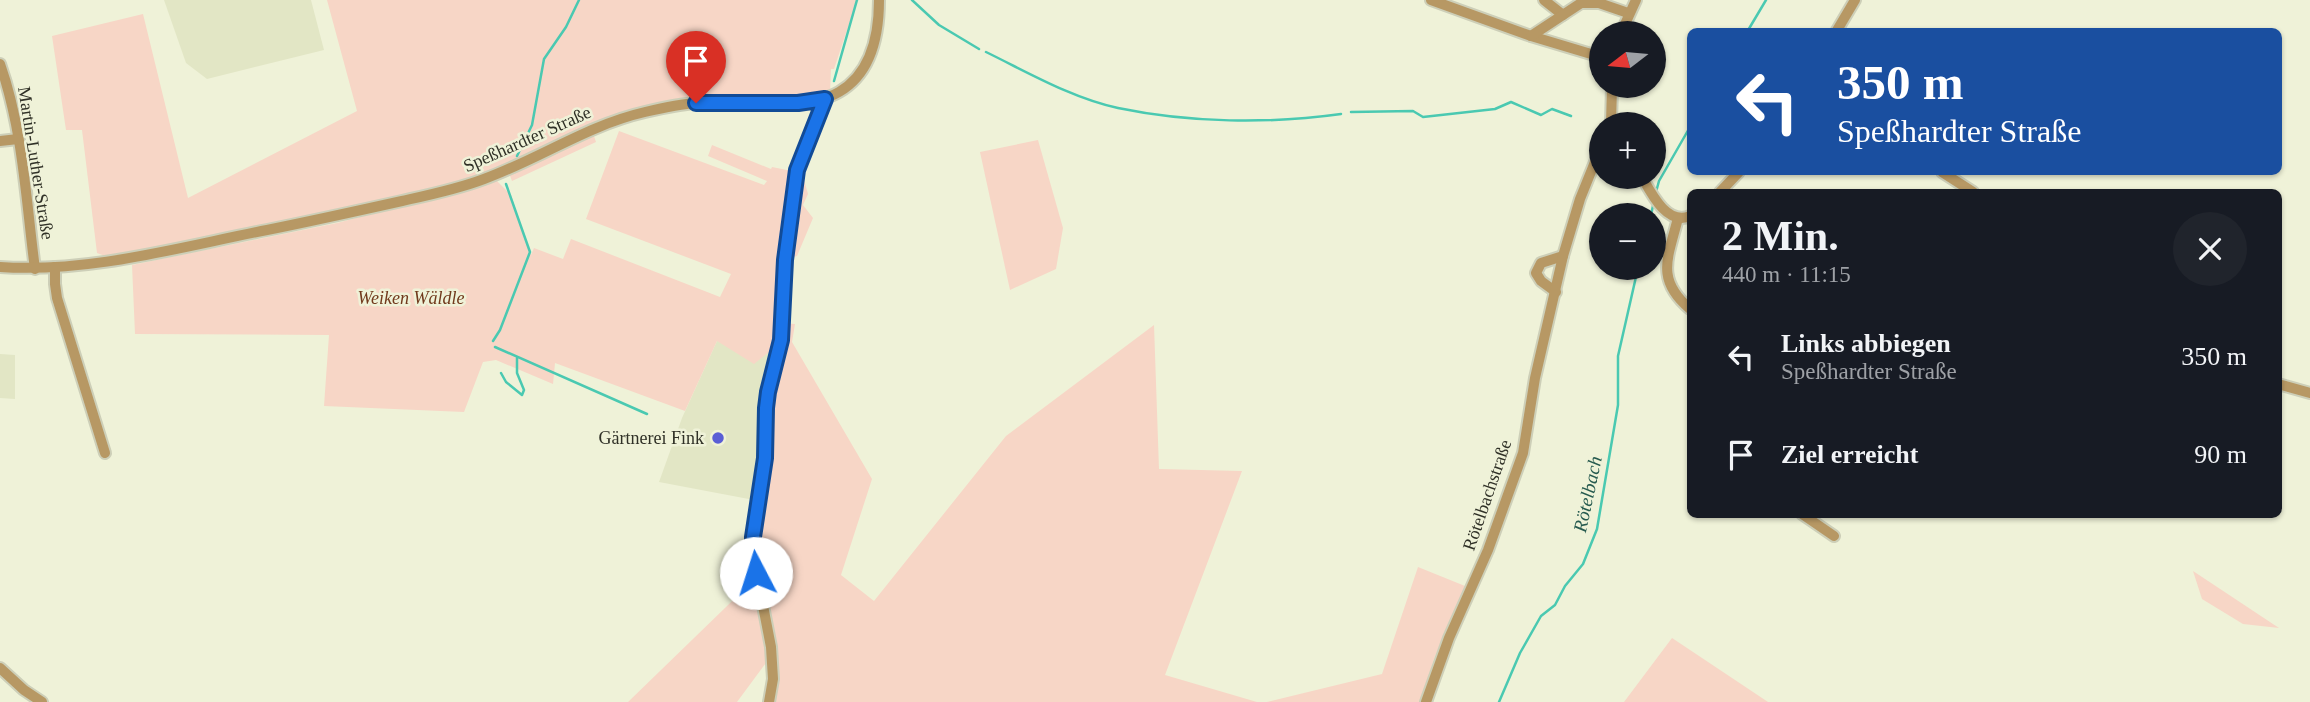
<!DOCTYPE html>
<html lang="de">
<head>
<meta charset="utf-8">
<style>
  body { margin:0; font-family:"Times New Roman",serif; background:#20242c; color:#f1f3f6; height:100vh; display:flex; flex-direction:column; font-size:26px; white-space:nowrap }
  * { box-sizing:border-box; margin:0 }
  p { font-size:23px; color:#9ea1a6 }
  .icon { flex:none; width:38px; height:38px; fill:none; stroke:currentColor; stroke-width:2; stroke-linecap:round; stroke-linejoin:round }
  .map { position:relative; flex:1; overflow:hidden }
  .details { position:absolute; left:1687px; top:189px; width:595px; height:329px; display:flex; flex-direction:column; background:#171b24; border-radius:10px; box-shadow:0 2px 5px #0004 }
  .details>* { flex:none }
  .hud { position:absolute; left:1687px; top:28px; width:595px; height:147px; border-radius:10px; box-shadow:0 2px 5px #0004; background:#1a4fa0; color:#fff; overflow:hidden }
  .needle { width:46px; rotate:254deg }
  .tools { position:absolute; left:1589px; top:21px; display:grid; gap:14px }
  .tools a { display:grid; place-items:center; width:77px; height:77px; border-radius:50%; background:#171b24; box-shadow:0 2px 5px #0004; font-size:35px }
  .pin { position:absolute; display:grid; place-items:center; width:60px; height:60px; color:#fff; margin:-72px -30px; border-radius:50% 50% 50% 0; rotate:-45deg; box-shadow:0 0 7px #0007 }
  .pin .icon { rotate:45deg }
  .me { position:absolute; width:77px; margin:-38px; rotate:355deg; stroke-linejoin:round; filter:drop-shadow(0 0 5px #0008) }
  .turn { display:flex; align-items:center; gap:24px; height:147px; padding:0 35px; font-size:32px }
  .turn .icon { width:91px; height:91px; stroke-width:2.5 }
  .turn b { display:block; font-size:49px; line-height:60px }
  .round { display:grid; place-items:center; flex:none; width:74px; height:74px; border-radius:37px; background:#20242c }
  .head { display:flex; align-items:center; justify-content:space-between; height:119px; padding:0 35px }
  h1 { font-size:42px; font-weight:800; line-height:52px }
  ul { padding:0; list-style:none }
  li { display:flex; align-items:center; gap:21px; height:98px; padding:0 35px }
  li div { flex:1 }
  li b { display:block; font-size:26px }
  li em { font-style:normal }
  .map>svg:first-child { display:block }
  .built { fill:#e2e6c5 }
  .green { fill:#f7d6c6 }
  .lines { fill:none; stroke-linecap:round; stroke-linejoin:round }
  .stream { stroke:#4ac9b1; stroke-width:2.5 }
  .minor-casing { stroke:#cdcfb8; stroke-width:14 }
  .minor { stroke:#b79864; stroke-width:10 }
  .route-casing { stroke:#114b97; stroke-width:18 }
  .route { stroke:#1a73e8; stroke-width:12 }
  .poi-dot { fill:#5a5ed5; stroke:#eff2d8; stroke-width:2.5 }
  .labels { text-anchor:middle; stroke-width:5; stroke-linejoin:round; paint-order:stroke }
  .street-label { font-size:18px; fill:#303127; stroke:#eff2d8 }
  .park-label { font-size:18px; font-style:italic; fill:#713a1c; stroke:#eff2d8 }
  .poi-label { font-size:18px; fill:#303127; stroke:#eff2d8; text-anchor:end }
  .water-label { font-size:19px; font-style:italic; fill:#265a4f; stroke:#eff2d8 }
</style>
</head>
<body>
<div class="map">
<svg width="2310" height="702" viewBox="0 0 2310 702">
  <rect width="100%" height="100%" fill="#eff2d8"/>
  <g class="built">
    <path d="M164,0H311L324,50L207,79L186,63Z"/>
    <path d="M717,341L774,348L761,457L754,500L659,482L682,418Z"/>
    <path d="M0,354L15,355V399L0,398Z"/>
  </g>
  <g class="green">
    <path d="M327,0H857L834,69H831L830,93L797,99L669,103L497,171L456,184L110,258L97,253L82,130H66L52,36L143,14L188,198L357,111Z"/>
    <path d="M619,131L764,185L767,181L708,156L712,145L771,169L772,167L802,173L808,194L803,205L813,218L797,256L782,260L778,323L795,324L792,342L872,479L841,575L874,601L1006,436L1154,325L1159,469L1242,471L1165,675L1257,702H771L774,652L737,702H628L759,575L757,537L774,348L754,364L717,341L685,411L555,363L553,384L496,360L483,362L464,412L324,406L329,335L135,334L132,265L337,223L497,181L511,195L531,255L534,248L563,259L571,239L720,297L731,274L586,219Z"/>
    <path d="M593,133L596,142L512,181L509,173Z"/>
    <path d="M1038,140L1063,228L1056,269L1010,290L980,152Z"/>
    <path d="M1418,567L1465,586L1435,656L1420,702H1267L1382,674Z"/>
    <path d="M2193,571L2279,628L2243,624L2202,599Z"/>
    <path d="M1672,638L1768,702H1624Z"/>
  </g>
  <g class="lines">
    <g class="stream">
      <path d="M912,0L939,25L979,49"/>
      <path d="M1747,32L1766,0"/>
      <path d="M986,52C1029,73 1072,98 1118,108C1190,123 1269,124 1341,114"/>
      <path d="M834,81L857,0"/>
      <path d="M1351,112L1413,111L1423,117L1495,109L1511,102L1541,115L1552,109L1571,116"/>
      <path d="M517,156L532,125L544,59L566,27L579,0"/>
      <path d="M1656,192L1659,181L1690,127"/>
      <path d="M1651,215L1654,201"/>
      <path d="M493,341L500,330L530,252L506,184"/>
      <path d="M495,347L647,414"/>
      <path d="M501,373L506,382L522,395L524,390L517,373V358"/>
      <path d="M1499,702L1520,653L1541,616L1555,605L1565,586L1583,564L1597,529L1618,405V356L1638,268"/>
    </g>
    <defs>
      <g id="minor">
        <path d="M1431,0L1531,36L1601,57"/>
        <path d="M1544,0L1563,15"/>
        <path d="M1836,32L1855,0"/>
        <path d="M1621,33L1636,0"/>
        <path d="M1531,36L1581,3H1599L1628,13"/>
        <path d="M0,64C23,129 26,201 35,269"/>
        <path d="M1611,124L1612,86"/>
        <path d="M0,141L18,139"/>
        <path d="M1942,172L1973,192"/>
        <path d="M1642,177C1651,193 1667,226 1690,216"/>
        <path d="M1720,192L1739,172"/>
        <path d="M1678,218C1668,258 1655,279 1690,309"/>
        <path d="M0,267C90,273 180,247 267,230C312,221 357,211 402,201C429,195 458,189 484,179C539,159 588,125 645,112C662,108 680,104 697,103C738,100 805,112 839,92C872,73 879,35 879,0"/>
        <path d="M55,267V284L57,298L105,453"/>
        <path d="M1556,292L1541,281L1536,273L1541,263L1563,256"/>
        <path d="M2278,384L2310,393"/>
        <path d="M1802,514L1834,536"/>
        <path d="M0,668L24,690L42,702"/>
        <path d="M769,702L773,679L771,647L753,554V537L765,458L768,392L781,340L785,260L797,170L825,98"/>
        <path d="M1426,702L1449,638L1488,550L1523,453L1535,378L1563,256L1580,199L1601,147"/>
      </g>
    </defs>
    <use href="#minor" class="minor-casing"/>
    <use href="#minor" class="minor"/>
  </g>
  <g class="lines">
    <defs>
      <path id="route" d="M696,103H798L825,99L797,170L785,260L781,340L768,392L766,408L765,458L753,537V554L756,573"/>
    </defs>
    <use href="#route" class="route-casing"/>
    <use href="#route" class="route"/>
  </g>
  <circle class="poi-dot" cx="718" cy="438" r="7"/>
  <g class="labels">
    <g class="street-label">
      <text transform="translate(527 139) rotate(-24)" y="6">Speßhardter Straße</text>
      <text transform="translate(36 163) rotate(81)" y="6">Martin-Luther-Straße</text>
      <text transform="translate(1487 495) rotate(-71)" y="6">Rötelbachstraße</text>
    </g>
    <g class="park-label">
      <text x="411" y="304">Weiken Wäldle</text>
    </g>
    <g class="poi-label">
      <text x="704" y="444">Gärtnerei Fink</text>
    </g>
    <g class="water-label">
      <text transform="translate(1587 494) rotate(-78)" y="7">Rötelbach</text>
    </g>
  </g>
</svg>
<div class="tools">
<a><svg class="needle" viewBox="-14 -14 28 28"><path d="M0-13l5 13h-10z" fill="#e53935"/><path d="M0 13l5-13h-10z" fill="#9ea1a6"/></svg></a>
<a>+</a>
<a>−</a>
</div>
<div class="pin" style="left:696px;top:103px;background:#d93025"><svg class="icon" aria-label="arrive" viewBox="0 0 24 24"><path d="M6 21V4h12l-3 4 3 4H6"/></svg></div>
<svg class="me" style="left:756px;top:573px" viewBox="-20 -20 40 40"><circle r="19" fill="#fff"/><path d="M0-13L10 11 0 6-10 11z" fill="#1a73e8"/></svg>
<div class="hud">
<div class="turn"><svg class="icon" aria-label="left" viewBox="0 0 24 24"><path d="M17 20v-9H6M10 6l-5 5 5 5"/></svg><div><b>350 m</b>Speßhardter Straße</div></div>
</div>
<section class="details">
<div class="head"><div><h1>2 Min.</h1><p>440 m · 11:15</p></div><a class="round"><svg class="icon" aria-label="close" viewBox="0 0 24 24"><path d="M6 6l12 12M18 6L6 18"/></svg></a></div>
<ul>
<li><svg class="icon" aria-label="left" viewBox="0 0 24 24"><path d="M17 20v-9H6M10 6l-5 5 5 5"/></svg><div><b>Links abbiegen</b><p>Speßhardter Straße</p></div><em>350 m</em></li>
<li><svg class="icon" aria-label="arrive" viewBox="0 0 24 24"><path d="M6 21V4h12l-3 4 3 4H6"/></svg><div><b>Ziel erreicht</b></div><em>90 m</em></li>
</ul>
</section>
</div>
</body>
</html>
